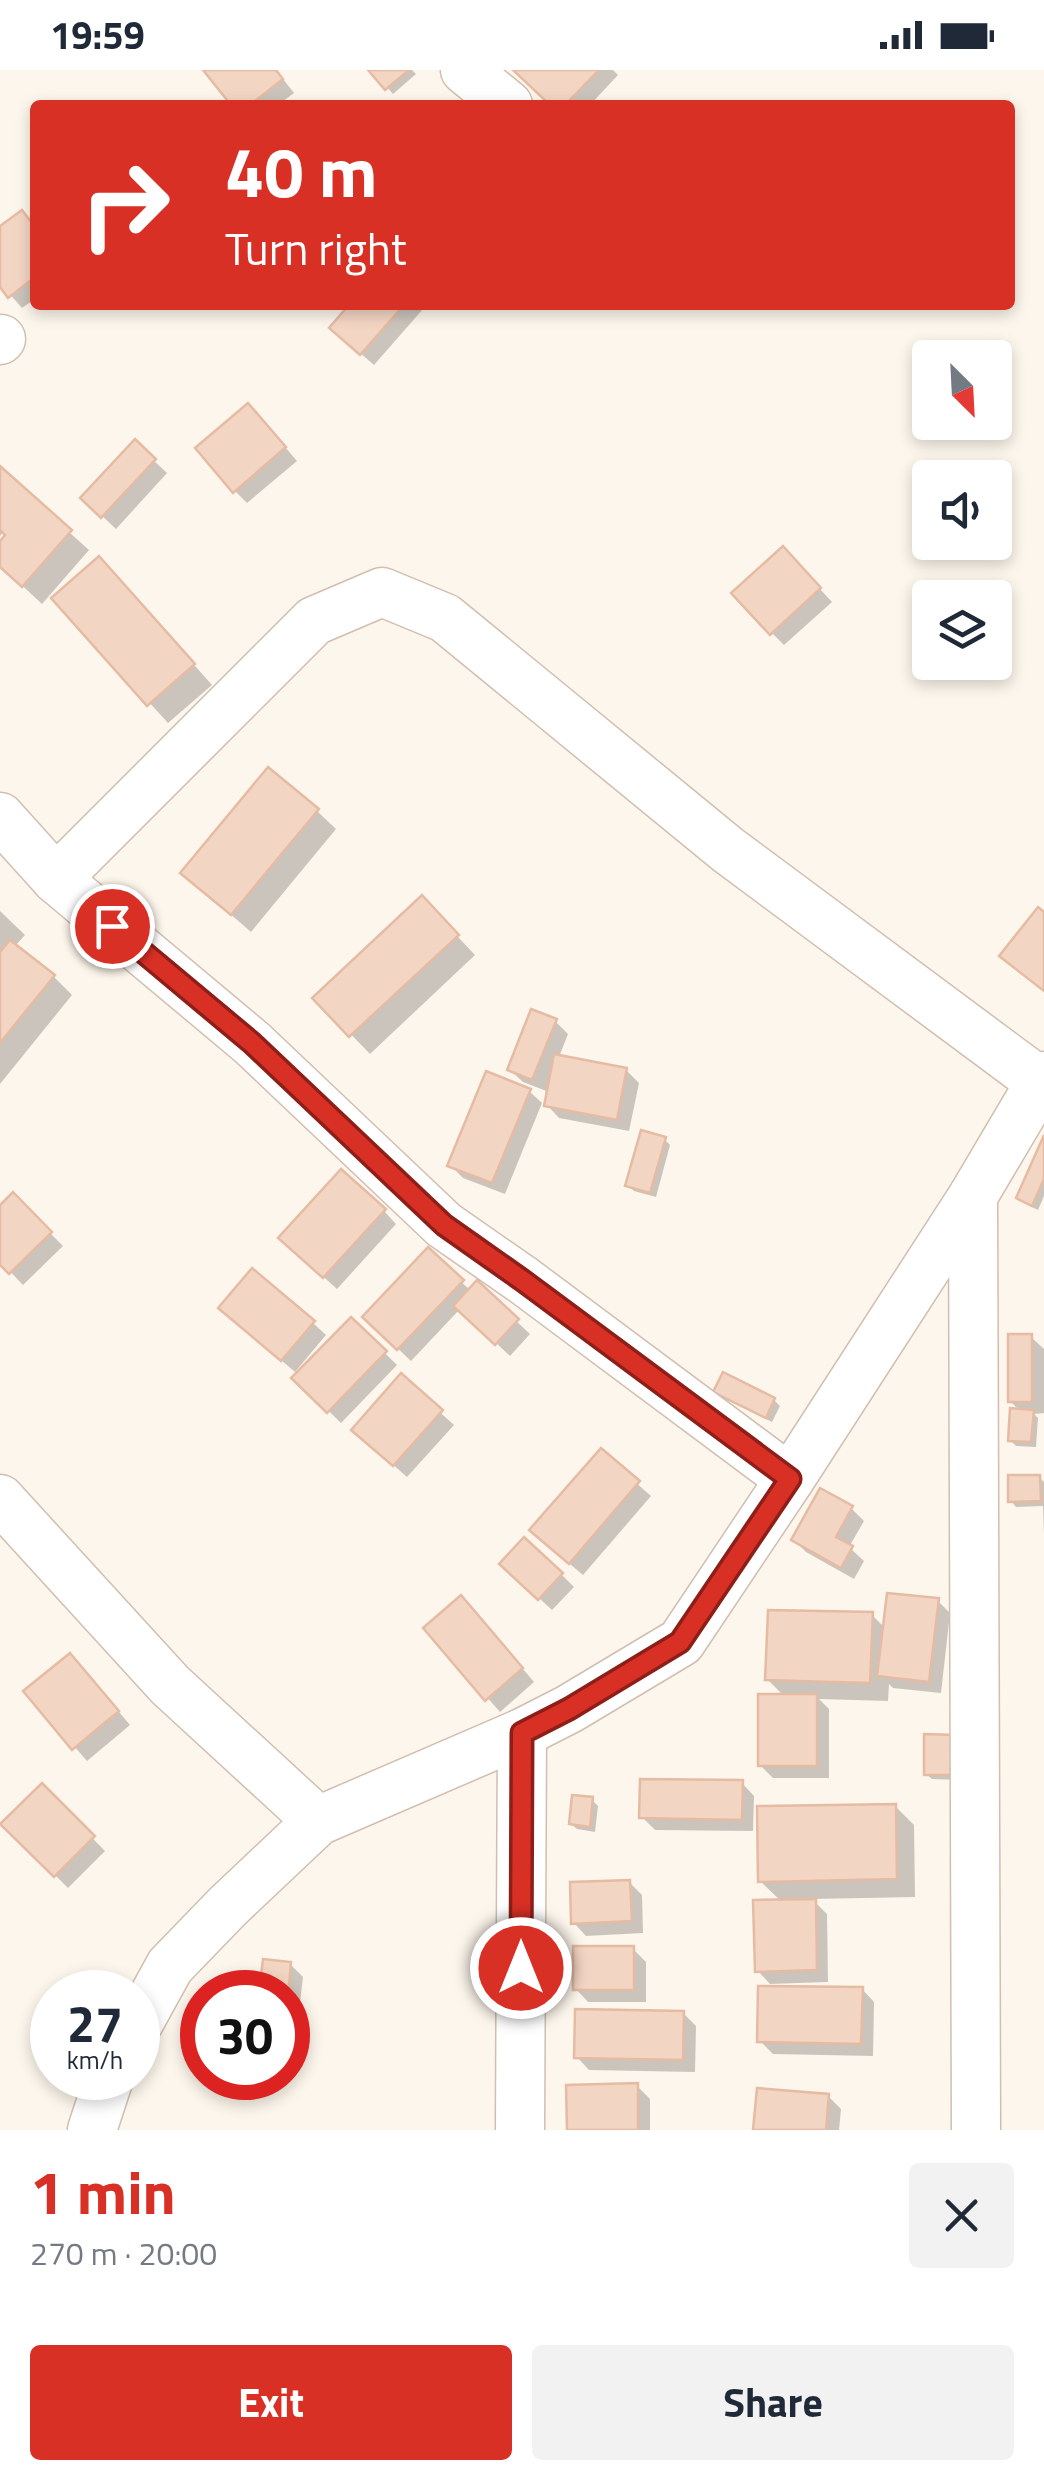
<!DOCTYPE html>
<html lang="en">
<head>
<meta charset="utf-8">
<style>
  body { margin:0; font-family:"Titillium Web",sans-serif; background:#f2f2f3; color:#1f2937; height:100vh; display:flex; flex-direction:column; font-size:38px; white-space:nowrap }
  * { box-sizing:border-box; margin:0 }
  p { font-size:32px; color:#747a83 }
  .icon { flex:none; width:55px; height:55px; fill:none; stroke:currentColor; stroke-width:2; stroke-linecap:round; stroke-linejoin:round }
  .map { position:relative; height:2060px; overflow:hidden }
  .sheet { display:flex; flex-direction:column; background:#fff; flex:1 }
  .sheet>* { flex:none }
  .top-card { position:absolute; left:30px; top:30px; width:985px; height:210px; border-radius:10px; box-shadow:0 5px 15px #0003; background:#d93025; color:#fff; overflow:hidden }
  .needle { width:65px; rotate:156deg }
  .tools { position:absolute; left:912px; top:270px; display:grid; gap:20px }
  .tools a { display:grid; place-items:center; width:100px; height:100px; border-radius:10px; background:#fff; box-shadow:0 5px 15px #0003; font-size:50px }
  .speed { position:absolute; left:30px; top:1900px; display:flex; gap:20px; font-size:50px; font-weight:700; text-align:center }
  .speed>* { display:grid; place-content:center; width:130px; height:130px; border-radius:50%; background:#fff; box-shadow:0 5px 15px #0003; line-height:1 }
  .speed small { font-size:25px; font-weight:400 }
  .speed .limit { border:15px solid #d22; background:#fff; color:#111 }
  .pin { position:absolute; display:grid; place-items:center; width:85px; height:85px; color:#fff; margin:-42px; border:5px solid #fff; border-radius:50%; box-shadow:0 2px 10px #0007 }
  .me { position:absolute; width:110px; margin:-55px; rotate:0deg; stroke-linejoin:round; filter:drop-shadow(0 0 8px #0008) }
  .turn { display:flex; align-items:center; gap:35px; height:210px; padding:0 30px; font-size:45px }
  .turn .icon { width:130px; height:130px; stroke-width:2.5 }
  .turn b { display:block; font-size:70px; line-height:85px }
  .round { display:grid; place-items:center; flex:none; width:105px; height:105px; border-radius:10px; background:#f2f2f3 }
  .overview { display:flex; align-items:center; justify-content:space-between; height:170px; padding:0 30px }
  h1 { font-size:60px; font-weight:700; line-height:75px; color:#d93025 }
  .action { display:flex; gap:20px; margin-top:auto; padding:20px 30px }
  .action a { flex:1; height:115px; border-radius:10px; background:#d93025; color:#fff; font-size:40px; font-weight:700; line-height:115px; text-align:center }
  .action a+a { background:#f2f2f3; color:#1f2937 }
  .status { display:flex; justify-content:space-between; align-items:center; height:70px; padding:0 50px; background:#fff; direction:ltr }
  .status svg { height:28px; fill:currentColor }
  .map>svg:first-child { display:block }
  .shadow { fill:#0003 }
  .building { fill:#f3d5c3; stroke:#e6bba3; stroke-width:2.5 }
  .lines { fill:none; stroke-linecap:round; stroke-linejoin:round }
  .minor-casing { stroke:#d1beb0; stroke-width:51 }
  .minor { stroke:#fff; stroke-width:48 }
  .route-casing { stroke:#8d1f18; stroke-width:25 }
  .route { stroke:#d93025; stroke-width:18 }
</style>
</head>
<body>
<div class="status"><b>19:59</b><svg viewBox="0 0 49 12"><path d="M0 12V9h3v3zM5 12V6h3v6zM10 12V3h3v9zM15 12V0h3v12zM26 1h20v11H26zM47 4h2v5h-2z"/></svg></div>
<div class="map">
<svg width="1044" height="2060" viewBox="0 0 1044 2060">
  <rect width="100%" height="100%" fill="#fdf6ec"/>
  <g class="shadow">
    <path d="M276,0L294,23L278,35H234Z"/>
    <path d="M372,0H412L416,4L393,24Z"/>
    <path d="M517,0H613L618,5L590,35H553Z"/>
    <path d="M22,143L35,156V229L22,238L0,213V159Z"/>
    <path d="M353,235H419L423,239L374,295L345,270Z"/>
    <path d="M261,349L297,391L247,433L235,421Z"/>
    <path d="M135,373L167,403L116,459L83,428Z"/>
    <path d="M0,400L89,480L42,534L0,495V475L8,466L3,462L0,466Z"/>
    <path d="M795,492L832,532L784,575L772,563Z"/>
    <path d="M117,508L212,615L168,653L54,528Z"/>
    <path d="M317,741L336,759L251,862L183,803Z"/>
    <path d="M0,841L25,865L15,876L53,906L72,925L0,1014Z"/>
    <path d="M440,848L475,885L370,984L316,928Z"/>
    <path d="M555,951L568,964L559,987L626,1000L639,1013L629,1061L559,1048L547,1035L549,1022L523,1012L510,1000Z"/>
    <path d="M529,1021L542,1033L505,1124L463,1108L450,1095Z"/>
    <path d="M664,1069L670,1075L656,1127L634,1121L628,1115Z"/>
    <path d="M1044,1071V1126L1038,1140L1024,1133L1019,1127Z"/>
    <path d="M13,1126L63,1176L23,1215L0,1191V1138Z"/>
    <path d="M384,1141L396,1154L337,1219L294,1180Z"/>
    <path d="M428,1181L471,1221L477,1214L530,1264L510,1286L460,1239L411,1291L365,1247Z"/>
    <path d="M234,1250L313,1253L326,1265L295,1302Z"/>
    <path d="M351,1250L397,1295L341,1353L295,1308Z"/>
    <path d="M1031,1267L1044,1279V1343L1034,1344L1038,1348L1036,1377L1016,1376L1010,1370L1020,1341L1010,1331Z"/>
    <path d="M401,1307L454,1355L407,1407L367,1372Z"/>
    <path d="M716,1321L774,1330L780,1336L772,1352L721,1327Z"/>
    <path d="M601,1382L651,1426L583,1505L545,1473Z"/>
    <path d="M1039,1407L1044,1412V1464L1043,1436L1016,1437L1011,1431Z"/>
    <path d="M851,1438L864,1451L849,1477L864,1491L854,1509L806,1482L794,1470Z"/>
    <path d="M561,1504L574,1517L552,1540L515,1506Z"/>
    <path d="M938,1531L950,1543L941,1623L893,1618L889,1614L888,1631L819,1629L829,1639V1708H773L760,1695L785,1627L767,1609L872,1545L885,1558Z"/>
    <path d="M474,1541L534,1612L500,1642L426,1558Z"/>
    <path d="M83,1599L130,1655L87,1691L27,1622Z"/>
    <path d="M927,1667L959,1710L932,1709L926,1704Z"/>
    <path d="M742,1713L754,1726L753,1761L655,1760L642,1747Z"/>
    <path d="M42,1717L105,1781L68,1818L4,1754Z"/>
    <path d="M592,1730L598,1736L595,1762L577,1759L571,1754Z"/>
    <path d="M895,1736L914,1755L915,1827L812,1829L827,1844L828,1912L770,1914L758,1901L782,1832L760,1811Z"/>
    <path d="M629,1812L642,1825L643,1863L586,1866L574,1853Z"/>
    <path d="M633,1879L646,1892V1932H588L576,1919Z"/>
    <path d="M265,1891L290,1894L303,1907L297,1958L288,1957V1922H261Z"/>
    <path d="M862,1919L874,1932L873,1986L773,1984L760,1971Z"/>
    <path d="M683,1943L696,1956L695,2002L589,2000L577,1987Z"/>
    <path d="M637,2016L650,2029V2060H569Z"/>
    <path d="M828,2026L841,2039L839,2060H756Z"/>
  </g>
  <g class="building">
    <path d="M203,0H276L283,9L250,35H231Z"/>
    <path d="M368,0H409L385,20Z"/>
    <path d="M513,0H599L565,35H550Z"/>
    <path d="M22,140L35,157V207L8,228L0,217V156Z"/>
    <path d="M349,235H404L360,285L329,258Z"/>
    <path d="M248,333L286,377L233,423L195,378Z"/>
    <path d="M135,369L156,389L101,448L80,428Z"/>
    <path d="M0,396L72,460L22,517L0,497V471L5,465L0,460Z"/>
    <path d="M783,476L821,518L770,565L731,523Z"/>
    <path d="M99,486L195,594L147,636L51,528Z"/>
    <path d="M268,697L319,739L231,845L180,803Z"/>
    <path d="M422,825L459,865L349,967L312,928Z"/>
    <path d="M1038,837L1044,842V921L999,886Z"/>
    <path d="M10,870L55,905L0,973V882Z"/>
    <path d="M531,939L557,949L532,1010L507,1000Z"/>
    <path d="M554,984L627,998L617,1050L544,1036Z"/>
    <path d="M486,1001L531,1019L492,1113L447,1096Z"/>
    <path d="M641,1060L666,1067L650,1123L625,1116Z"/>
    <path d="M1044,1065V1109L1032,1136L1016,1128Z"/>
    <path d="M341,1099L386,1139L323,1208L278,1168Z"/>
    <path d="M13,1122L52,1162L9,1204L0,1195V1135Z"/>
    <path d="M428,1177L464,1210L397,1280L362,1247Z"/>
    <path d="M252,1198L315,1251L281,1291L218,1238Z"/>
    <path d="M477,1210L519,1249L495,1275L453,1236Z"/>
    <path d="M351,1247L387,1281L327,1343L291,1308Z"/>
    <rect x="1008" y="1264" width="24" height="68"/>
    <path d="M723,1302L775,1328L766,1348L713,1322Z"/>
    <path d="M401,1303L443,1340L393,1396L351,1360Z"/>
    <path d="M1010,1338L1034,1340L1031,1372L1008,1371Z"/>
    <path d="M601,1378L640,1411L569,1494L529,1460Z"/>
    <path d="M1008,1405H1040L1041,1431L1008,1432Z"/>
    <path d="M820,1418L853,1436L836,1467L853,1476L841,1498L791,1470Z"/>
    <path d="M524,1467L563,1503L538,1530L499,1494Z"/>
    <path d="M887,1523L939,1528L929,1612L877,1606Z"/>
    <path d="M461,1525L523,1598L485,1631L423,1558Z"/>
    <path d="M768,1540L873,1542L870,1613L765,1610Z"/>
    <path d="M70,1583L119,1641L72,1680L23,1621Z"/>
    <rect x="758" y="1624" width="59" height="72"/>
    <path d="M924,1664L955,1665L954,1705H924Z"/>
    <path d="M640,1709L743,1710L742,1750L639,1748Z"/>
    <path d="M42,1713L95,1766L54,1807L0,1754Z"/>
    <path d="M572,1725L593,1727L590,1757L569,1754Z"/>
    <path d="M896,1734L897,1809L758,1812L757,1736Z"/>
    <path d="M630,1810L632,1851L571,1854L570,1812Z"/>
    <path d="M816,1829L817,1900L755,1902L753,1830Z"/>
    <rect x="573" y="1876" width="61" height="44"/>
    <path d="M263,1889L291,1892L288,1926V1922H259Z"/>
    <path d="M758,1916L863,1917L861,1974L757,1972Z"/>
    <path d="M575,1939L684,1941L683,1990L574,1988Z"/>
    <path d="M638,2013V2060H567L566,2015Z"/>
    <path d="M757,2018L829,2024L826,2060H753Z"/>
  </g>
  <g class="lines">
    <defs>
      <g id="minor">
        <path d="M465,0L508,35"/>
        <path d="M0,270L1,269"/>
        <path d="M0,747L56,809L252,973L444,1155L523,1210L790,1409"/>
        <path d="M56,809L314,551L382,522L445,548L728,780L1039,1011"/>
        <path d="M973,1126L976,2060"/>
        <path d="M0,1429L170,1615L318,1751"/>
        <path d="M138,1954L170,1896L227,1837L318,1751L522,1663L569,1639L681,1572L790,1409L973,1126L1044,1006"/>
        <path d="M92,2060L109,2008"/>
        <path d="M520,2060L522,1663"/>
      </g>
    </defs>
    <use href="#minor" class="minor-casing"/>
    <use href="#minor" class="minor"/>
  </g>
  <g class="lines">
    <defs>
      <path id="route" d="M112,856L252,973L444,1155L522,1210L790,1409L680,1572L569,1639L522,1663L521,1898"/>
    </defs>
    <use href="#route" class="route-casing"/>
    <use href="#route" class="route"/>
  </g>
</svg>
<div class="tools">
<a><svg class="needle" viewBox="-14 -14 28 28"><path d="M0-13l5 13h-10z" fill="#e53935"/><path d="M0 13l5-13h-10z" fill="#747a83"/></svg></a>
<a><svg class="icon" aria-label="sound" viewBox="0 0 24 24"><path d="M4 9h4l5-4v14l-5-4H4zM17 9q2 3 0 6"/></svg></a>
<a><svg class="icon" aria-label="layers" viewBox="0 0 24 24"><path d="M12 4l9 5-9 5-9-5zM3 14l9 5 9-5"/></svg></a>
</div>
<div class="speed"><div>27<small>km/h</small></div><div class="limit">30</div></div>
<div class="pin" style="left:112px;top:856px;background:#d93025"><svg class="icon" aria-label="arrive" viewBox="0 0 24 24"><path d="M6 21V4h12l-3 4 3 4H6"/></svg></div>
<svg class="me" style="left:521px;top:1898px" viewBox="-20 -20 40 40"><circle r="17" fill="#d93025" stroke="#fff" stroke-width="3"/><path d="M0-11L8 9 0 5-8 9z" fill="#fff"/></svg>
<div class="top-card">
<div class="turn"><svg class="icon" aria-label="right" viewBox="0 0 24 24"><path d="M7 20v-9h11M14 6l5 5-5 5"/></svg><div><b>40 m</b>Turn right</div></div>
</div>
</div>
<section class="sheet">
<div class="overview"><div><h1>1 min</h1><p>270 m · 20:00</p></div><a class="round"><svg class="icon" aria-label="close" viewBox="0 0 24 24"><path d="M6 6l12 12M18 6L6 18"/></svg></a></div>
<div class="action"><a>Exit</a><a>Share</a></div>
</section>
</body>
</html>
